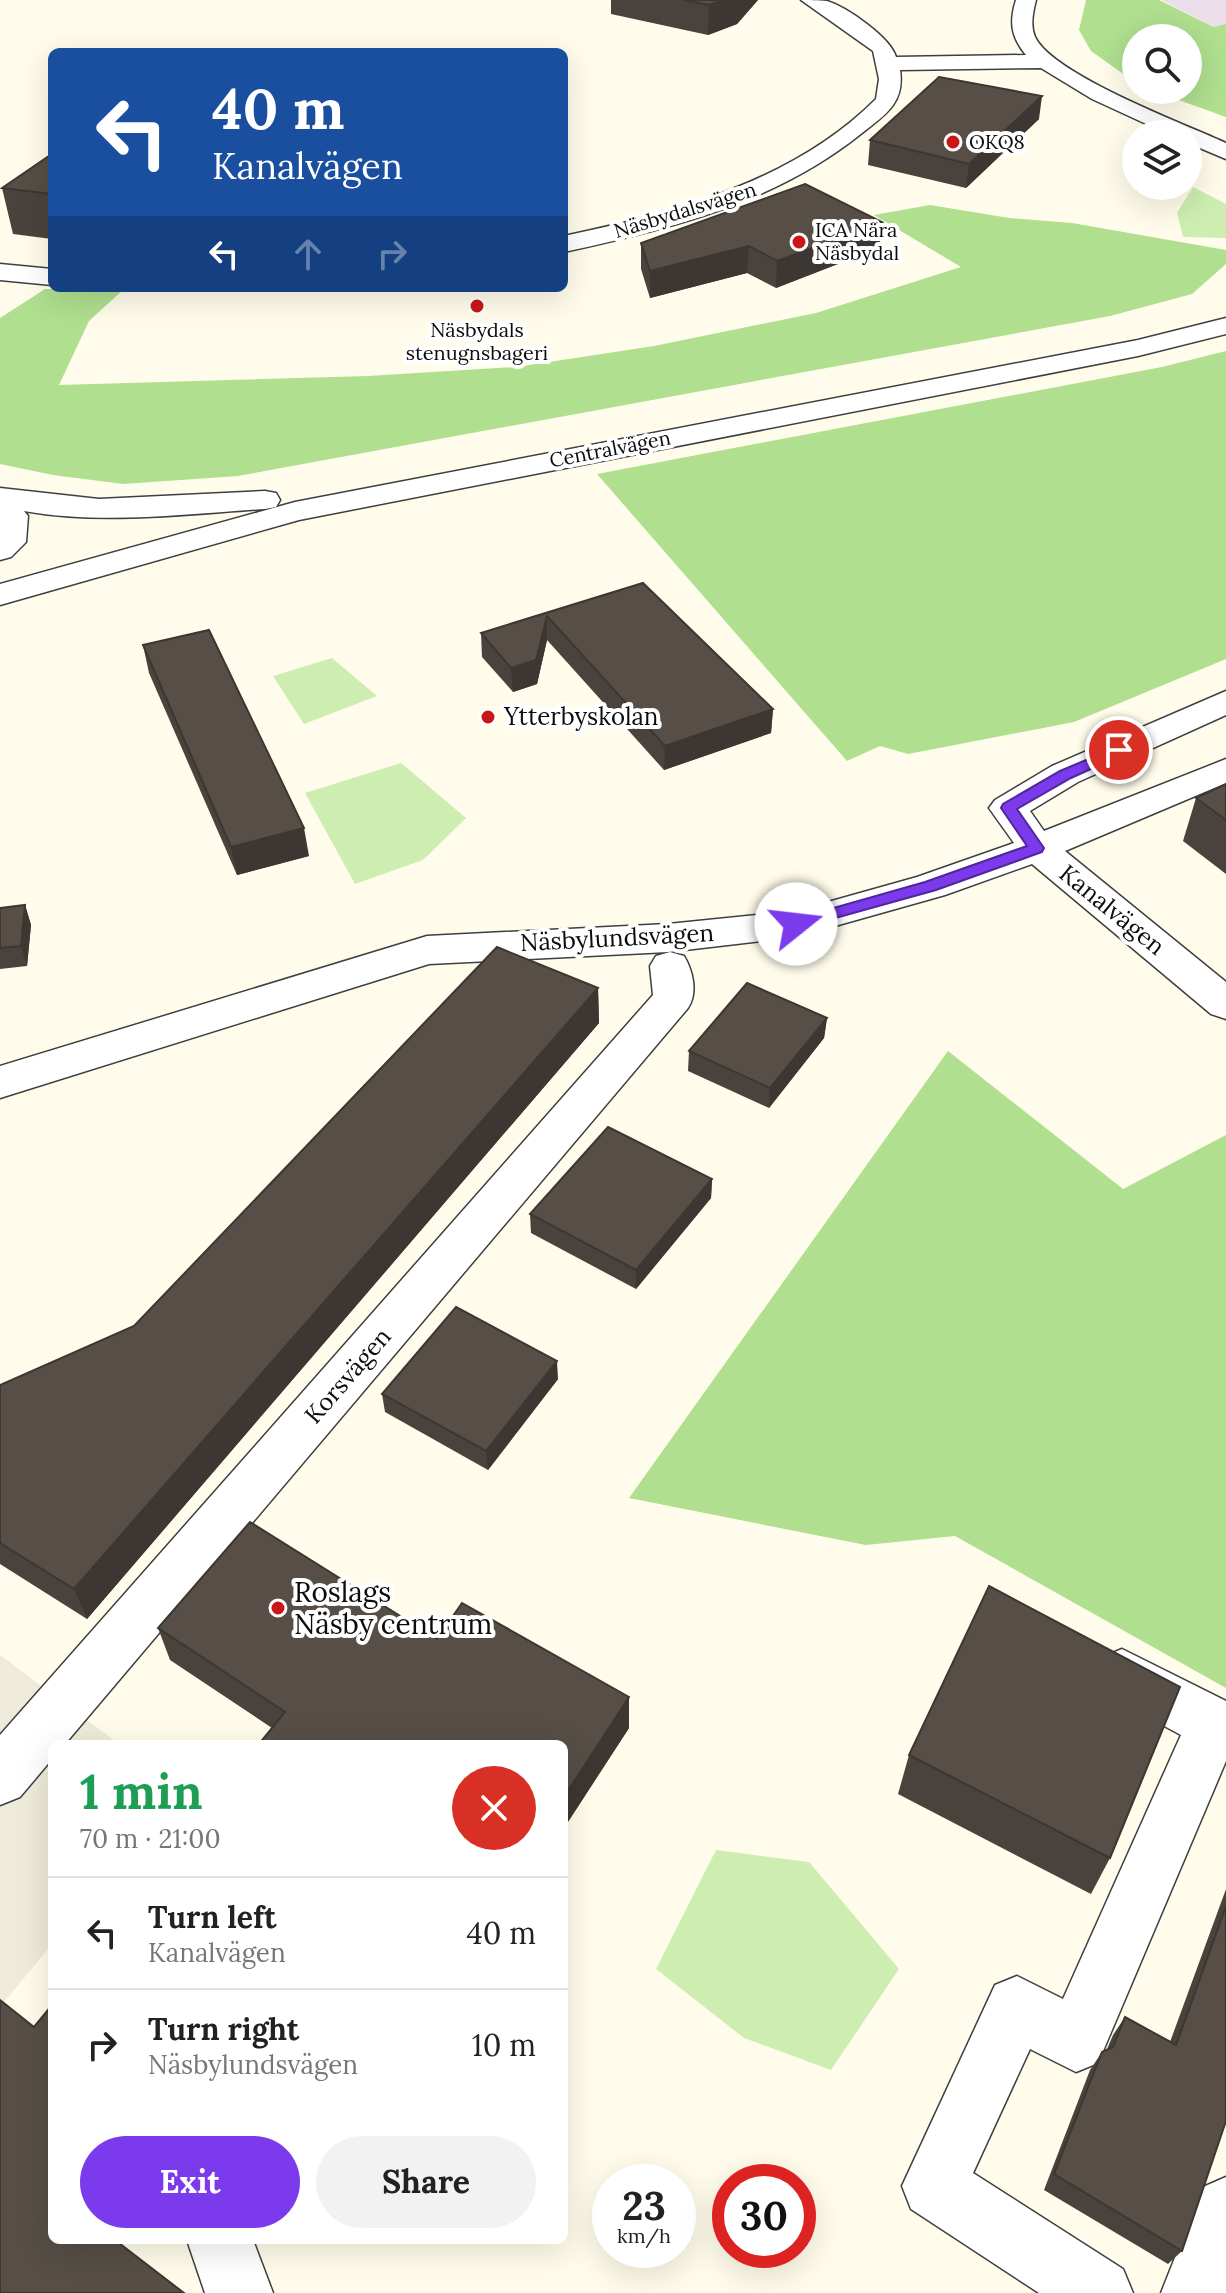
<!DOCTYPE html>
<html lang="en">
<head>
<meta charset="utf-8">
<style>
  body { margin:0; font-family:Lora,serif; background:#f2f2f2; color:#222; height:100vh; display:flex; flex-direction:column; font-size:30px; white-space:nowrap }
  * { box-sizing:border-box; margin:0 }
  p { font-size:26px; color:#767676 }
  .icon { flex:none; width:44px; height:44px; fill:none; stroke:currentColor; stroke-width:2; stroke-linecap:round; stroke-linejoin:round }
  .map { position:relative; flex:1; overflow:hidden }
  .drawer { position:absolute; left:48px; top:1740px; width:520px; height:504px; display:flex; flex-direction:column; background:#fff; border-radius:12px; box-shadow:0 8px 32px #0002 }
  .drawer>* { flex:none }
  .banner { position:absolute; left:48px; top:48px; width:520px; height:244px; border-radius:12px; box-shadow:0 8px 32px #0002; background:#1a4fa0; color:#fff; overflow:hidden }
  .tools { position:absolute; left:1122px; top:24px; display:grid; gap:16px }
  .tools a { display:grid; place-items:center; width:80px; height:80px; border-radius:50%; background:#fff; box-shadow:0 8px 32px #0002; font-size:40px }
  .speed { position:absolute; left:592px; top:2164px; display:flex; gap:16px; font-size:40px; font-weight:700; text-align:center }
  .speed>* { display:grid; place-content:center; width:104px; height:104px; border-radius:50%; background:#fff; box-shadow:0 8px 32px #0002; line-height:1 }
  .speed small { font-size:20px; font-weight:400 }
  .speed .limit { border:12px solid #d22; background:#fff; color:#111 }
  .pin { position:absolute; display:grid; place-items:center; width:68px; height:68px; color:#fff; margin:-34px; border:4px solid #fff; border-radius:50%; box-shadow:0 2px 8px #0007 }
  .me { position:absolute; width:88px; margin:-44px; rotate:74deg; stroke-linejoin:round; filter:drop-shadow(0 0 6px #0008) }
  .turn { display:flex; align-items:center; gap:28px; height:168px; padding:0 32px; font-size:36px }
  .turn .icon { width:104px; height:104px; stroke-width:2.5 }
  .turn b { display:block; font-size:56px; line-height:68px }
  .lanes { display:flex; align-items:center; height:76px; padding:0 32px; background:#0003; justify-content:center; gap:40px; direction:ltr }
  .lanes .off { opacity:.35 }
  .round { display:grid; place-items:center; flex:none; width:84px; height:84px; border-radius:42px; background:#f2f2f2 }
  .summary { display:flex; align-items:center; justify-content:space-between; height:136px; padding:0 32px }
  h1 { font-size:48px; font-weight:700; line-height:60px; color:#1e9e55 }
  .cta { display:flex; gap:16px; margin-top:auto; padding:16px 32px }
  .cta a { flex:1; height:92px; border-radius:48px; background:#7c3aed; color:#fff; font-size:32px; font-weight:700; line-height:92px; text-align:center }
  .cta a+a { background:#f2f2f2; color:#222 }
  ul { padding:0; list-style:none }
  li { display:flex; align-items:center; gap:24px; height:112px; padding:0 32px; border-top:2px solid #e0e0e0 }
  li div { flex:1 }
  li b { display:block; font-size:30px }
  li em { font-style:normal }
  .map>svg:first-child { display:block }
  .industrial { fill:#ebdfec }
  .green { fill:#cdedb1 }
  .forest { fill:#afdf8f }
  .plaza { fill:#efebda }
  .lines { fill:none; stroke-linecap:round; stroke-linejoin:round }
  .minor-casing { stroke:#3f3f3f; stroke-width:3 }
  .minor { fill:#fff; fill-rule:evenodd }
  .wall { fill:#4a433d }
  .shaded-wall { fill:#3c3732 }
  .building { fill:#564e47; stroke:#3c3732; stroke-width:2 }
  .route { fill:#7c3aed; stroke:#51269a; stroke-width:2 }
  .poi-dot { fill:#c91717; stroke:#fff; stroke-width:3 }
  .labels { text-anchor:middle; stroke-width:8; stroke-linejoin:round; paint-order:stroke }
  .far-poi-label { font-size:20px; fill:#0c0c0c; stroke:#fff; text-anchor:start }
  .far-street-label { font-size:20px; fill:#0c0c0c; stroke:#fff }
  .poi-label { font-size:24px; fill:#0c0c0c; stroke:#fff; text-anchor:start }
  .street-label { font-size:24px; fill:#0c0c0c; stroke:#fff }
  .near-poi-label { font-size:28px; fill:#0c0c0c; stroke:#fff; text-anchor:start }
</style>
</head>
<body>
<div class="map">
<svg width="1226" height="2293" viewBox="0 0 1226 2293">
  <rect width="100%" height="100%" fill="#fffceb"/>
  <path class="industrial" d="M1161,0H1226V24L1215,27Z"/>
  <g class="green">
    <path d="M1193,187L1226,204V238L1183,237L1177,213Z"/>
    <path d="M332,658L377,696L304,724L273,676Z"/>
    <path d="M401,763L466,818L423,860L355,884L305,793Z"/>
    <path d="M716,1850L809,1862L899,1969L831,2070L744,2038L656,1969Z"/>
  </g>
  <g class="forest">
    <path d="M1086,0H1159L1214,27L1226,24V117L1151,90H1188V38H1136V83L1091,51L1079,30Z"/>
    <path d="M930,205L1009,218L1072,223L1226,250V264L1192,294L1110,316L238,476L123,484L53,475L0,464V318L45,289H124L89,321L59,385L368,376L516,367L654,346L816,313L961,267L874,215Z"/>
    <path d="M1226,351V659L1074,722L908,754L880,746L847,761L597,474L1162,367Z"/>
    <path d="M948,1051L1123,1189L1226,1135V1688L955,1536L866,1545L629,1498Z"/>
  </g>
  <path class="plaza" d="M0,1655L119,1744H52V1944L0,2007Z"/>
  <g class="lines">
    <defs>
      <g id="minor">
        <path d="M801,0C808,0 819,0 827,1C847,7 891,38 896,57L1026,55C1011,37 1009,22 1016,0H1036C1033,12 1030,25 1035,37C1053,75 1185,124 1226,143V159L1188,143V134H1168L1092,99L1041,68L900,70C905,103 885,115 862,133C775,203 670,229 564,252V236C674,213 793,182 876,99L879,79L873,51Z"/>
        <path d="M0,264L52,269V285L0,280Z"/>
        <path d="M1226,318V334L1138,356L299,520L0,605V584L295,502L1138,340Z"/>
        <path d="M0,488L99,499L265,491L276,493L280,500L276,507L265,509C186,514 103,525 24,511L28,516L26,542L11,557L0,560Z"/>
        <path d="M1226,691V715L1078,782L1030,811L1044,831L1226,759V783L1065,851L1226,982V1019L1211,1014L1032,864L945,895L796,937L668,952L429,964L0,1098V1066L427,936L668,924L796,911L917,877L1014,843L989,808L995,800L1052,766Z"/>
        <path d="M670,952L684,956C693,971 698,993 688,1008L65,1744H52V1759L20,1797L0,1805V1735L653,995L650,966L656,956Z"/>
        <path d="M1122,1649L1226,1701V1761L1098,2063L1076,2072L1030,2049L973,2173L1123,2269L1133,2293H1039L911,2209L902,2186L995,1985L1017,1976L1063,1999L1181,1735L1103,1693L1095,1675L1103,1657Z"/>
        <path d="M1226,2177V2293H1161L1203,2187Z"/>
        <path d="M187,2240H253L273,2293H205Z"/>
      </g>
    </defs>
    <use href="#minor" class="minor-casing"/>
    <use href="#minor" class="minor"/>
  </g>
  <g class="wall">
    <path d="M611,0H758L737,24L708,35L611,14Z"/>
    <path d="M1039,119L966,188L868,165L870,140Z"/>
    <path d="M52,154V239L13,234L2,188Z"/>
    <path d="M882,222L879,248L776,288L747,273L650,298L641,269V243Z"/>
    <path d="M643,583L773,709L771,733L664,770L547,640L537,684L513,692L482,657L481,633Z"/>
    <path d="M143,645L309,856L237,875L149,673Z"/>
    <path d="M1226,784V874L1183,841L1196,798Z"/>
    <path d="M25,905L31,925L27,966L0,969V908Z"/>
    <path d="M598,988L599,1023L87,1619L0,1564V1385L134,1326Z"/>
    <path d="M827,1018L824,1038L769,1108L688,1071L689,1051Z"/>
    <path d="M712,1179L711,1198L636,1289L531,1233L530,1214Z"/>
    <path d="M558,1379L488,1470L385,1412L382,1394Z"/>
    <path d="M158,1628L437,1639L629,1697V1728L564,1828V1744L272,1728L170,1660Z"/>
    <path d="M909,1755L1110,1858L1091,1894L898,1794Z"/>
    <path d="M1226,1889V2121L1182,2251L1168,2264L1044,2190L1090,2070L1102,2052L1107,2049L1113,2035L1125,2017L1170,2042Z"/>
  </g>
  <g class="shaded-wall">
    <path d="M723,0H758L737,24L708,35L709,5Z"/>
    <path d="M1042,96L1039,119L966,188L969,164Z"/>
    <path d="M882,222L879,248L776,288L777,261Z"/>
    <path d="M749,246L747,273L650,298V271Z"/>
    <path d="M547,616V640L537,684L513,692L511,668Z"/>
    <path d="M773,709L771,733L664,770L665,746Z"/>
    <path d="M304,828L309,856L237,875L231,847Z"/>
    <path d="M25,905L31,925L27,966L21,946Z"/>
    <path d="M598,988L599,1023L87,1619L74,1589Z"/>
    <path d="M827,1018L824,1038L769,1108L770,1088Z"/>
    <path d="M712,1179L711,1198L636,1289V1270Z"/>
    <path d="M557,1361L558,1379L488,1470L486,1451Z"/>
    <path d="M629,1697V1728L564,1828V1797Z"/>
  </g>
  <g class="building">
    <path d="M684,0H723L709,5Z"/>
    <path d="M939,77L1042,96L969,164L870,140Z"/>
    <path d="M52,154V194L2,188Z"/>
    <path d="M805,184L882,222L777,261L749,246L650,271L641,243Z"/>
    <path d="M643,583L773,709L665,746L547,616L536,660L511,668L481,633Z"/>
    <path d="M209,630L304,828L231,847L143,645Z"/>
    <path d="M1226,784V820L1196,798Z"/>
    <path d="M25,905L21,946L0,948V908Z"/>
    <path d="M497,947L598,988L74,1589L0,1543V1385L134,1326Z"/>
    <path d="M747,983L827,1018L770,1088L689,1051Z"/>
    <path d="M608,1127L712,1179L636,1270L530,1214Z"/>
    <path d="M456,1307L557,1361L486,1451L382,1394Z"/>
    <path d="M250,1522L437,1639L462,1603L629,1697L564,1797V1744H259L285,1712L158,1628Z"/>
    <path d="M989,1586L1180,1687L1110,1858L909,1755Z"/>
    <path d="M1226,1906V2121L1182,2251L1054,2174L1102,2052L1113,2047L1125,2017L1176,2045Z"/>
    <path d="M0,2000L34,2027L52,2005V2240H115L184,2293H0Z"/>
  </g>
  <path class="route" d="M1119,746L1126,750L1124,754L1071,778L1017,809L1044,848L1042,852L936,890L796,929L788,924L791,920L925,882L1027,846L1001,808L1003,804L1060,771Z"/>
  <g class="poi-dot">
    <circle cx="953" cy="142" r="8"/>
    <circle cx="799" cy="242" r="8"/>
    <circle cx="477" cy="306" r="8"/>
    <circle cx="488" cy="717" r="8"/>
    <circle cx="278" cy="1608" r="8"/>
  </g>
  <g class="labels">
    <g class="far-poi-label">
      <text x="969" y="149">OKQ8</text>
      <text x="815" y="237">ICA Nära<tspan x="815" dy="23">Näsbydal</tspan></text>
      <text x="477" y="337" text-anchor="middle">Näsbydals<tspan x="477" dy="23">stenugnsbageri</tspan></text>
    </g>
    <g class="far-street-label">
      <text transform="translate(685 210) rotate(-17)" y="7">Näsbydalsvägen</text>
      <text transform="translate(610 449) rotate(-11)" y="7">Centralvägen</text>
    </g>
    <g class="poi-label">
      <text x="504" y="725">Ytterbyskolan</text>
    </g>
    <g class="street-label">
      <text transform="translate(1112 910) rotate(39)" y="8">Kanalvägen</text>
      <text transform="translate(617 938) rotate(-3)" y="8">Näsbylundsvägen</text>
      <text transform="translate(348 1376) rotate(-49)" y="8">Korsvägen</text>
    </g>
    <g class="near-poi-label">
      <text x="294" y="1602">Roslags<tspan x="294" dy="32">Näsby centrum</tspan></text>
    </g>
  </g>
</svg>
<div class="tools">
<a><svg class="icon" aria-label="search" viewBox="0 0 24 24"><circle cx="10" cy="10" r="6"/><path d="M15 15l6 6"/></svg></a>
<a><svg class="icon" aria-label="layers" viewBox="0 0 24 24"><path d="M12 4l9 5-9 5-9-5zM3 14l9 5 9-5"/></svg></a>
</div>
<div class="speed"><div>23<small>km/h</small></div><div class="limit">30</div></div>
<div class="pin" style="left:1119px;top:750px;background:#d93025"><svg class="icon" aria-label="arrive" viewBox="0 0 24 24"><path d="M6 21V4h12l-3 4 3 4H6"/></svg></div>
<svg class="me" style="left:796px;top:924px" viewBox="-20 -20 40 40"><circle r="19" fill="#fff"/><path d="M0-13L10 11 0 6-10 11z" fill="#7c3aed"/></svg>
<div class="banner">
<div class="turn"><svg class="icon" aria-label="left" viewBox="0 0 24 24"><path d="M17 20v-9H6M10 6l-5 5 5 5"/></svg><div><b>40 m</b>Kanalvägen</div></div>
<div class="lanes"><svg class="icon" aria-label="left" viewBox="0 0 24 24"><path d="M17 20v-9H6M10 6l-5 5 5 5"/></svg><svg class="icon off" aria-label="ahead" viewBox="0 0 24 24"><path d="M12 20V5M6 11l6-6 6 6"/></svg><svg class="icon off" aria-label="right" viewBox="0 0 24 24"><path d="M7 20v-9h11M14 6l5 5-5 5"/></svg></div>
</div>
<section class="drawer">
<div class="summary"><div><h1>1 min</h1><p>70 m · 21:00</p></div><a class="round" style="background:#d93025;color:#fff"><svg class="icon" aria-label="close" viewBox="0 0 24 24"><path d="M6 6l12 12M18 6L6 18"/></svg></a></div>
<ul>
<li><svg class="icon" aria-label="left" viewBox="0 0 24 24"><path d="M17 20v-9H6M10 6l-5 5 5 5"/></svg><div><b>Turn left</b><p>Kanalvägen</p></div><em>40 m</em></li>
<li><svg class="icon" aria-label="right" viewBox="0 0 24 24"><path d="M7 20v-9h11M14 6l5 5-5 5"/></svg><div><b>Turn right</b><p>Näsbylundsvägen</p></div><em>10 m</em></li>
</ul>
<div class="cta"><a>Exit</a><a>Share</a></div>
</section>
</div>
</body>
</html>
